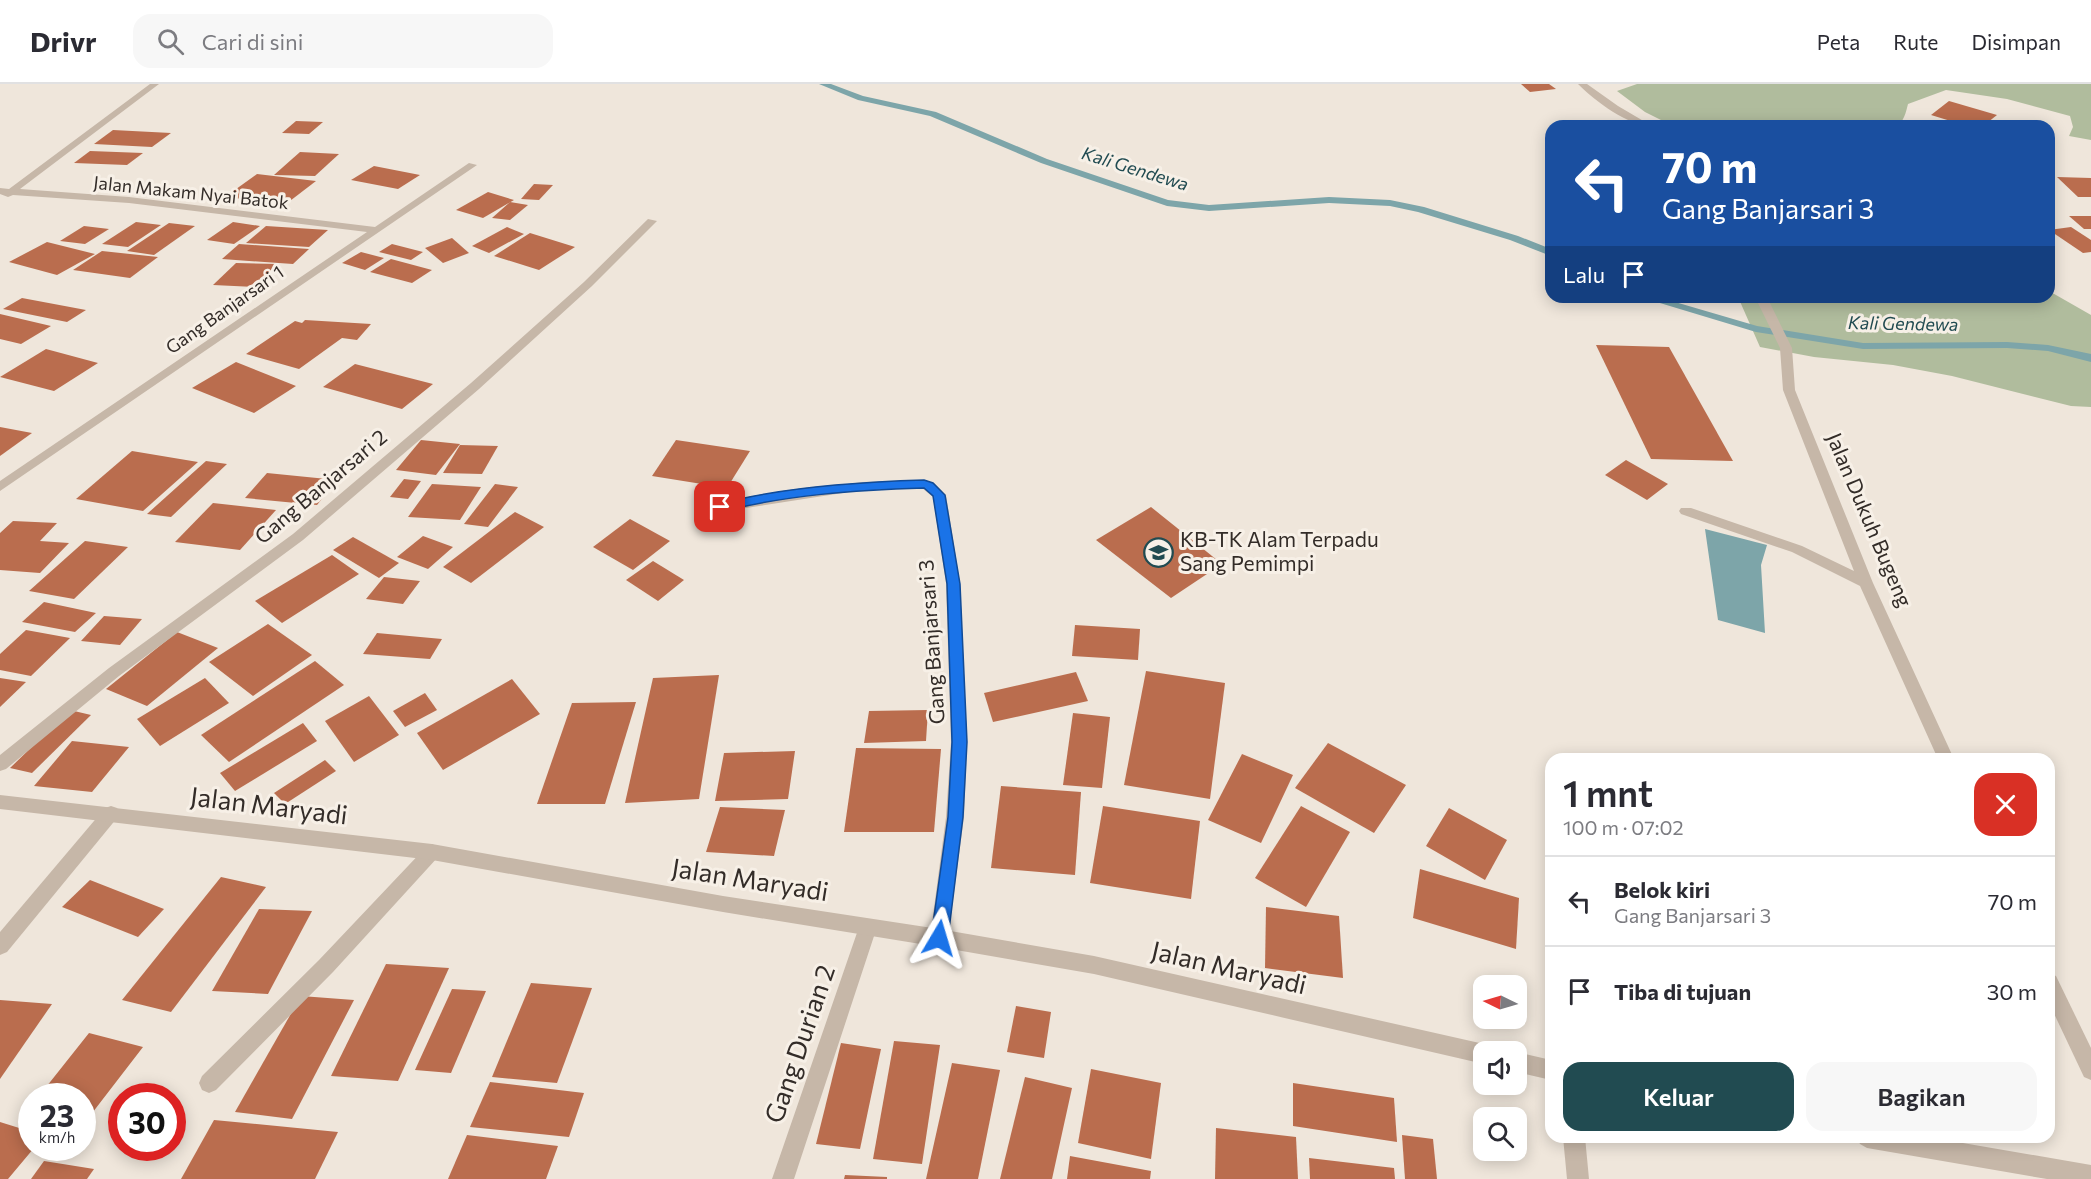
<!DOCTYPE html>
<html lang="id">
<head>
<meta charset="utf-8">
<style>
  body { margin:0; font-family:Commissioner,sans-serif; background:#f7f7f7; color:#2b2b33; height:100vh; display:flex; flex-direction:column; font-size:22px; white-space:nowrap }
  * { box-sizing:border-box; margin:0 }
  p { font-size:20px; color:#7c7c81 }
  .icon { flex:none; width:33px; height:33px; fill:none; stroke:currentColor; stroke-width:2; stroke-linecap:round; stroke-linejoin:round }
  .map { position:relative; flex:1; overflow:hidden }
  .details { position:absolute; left:1545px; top:669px; width:510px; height:390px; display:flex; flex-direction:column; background:#fff; border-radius:18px; box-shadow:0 3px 15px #0003 }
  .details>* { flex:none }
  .banner { position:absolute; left:1545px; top:36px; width:510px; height:183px; border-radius:18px; box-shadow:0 3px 15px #0003; background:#1a4fa0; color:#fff; overflow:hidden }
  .needle { width:39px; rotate:275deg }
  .fabs { position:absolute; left:1473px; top:891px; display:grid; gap:12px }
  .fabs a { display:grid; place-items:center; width:54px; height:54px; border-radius:12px; background:#fff; box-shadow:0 3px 15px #0003; font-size:30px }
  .speed { position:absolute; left:18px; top:999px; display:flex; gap:12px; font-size:30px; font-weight:700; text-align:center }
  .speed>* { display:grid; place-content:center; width:78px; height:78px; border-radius:50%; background:#fff; box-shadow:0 3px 15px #0003; line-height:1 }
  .speed small { font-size:15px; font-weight:400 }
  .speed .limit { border:9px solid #d22; background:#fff; color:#111 }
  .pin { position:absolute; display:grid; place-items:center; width:51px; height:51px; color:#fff; margin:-26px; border-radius:12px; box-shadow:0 3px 9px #0006 }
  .me { position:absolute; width:66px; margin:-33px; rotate:7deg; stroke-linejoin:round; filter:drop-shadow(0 0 4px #0008) }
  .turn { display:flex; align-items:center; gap:21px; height:126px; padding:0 18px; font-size:27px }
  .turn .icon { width:78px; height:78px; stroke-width:2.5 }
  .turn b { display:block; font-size:42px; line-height:51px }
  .then { display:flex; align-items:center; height:57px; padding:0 18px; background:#0003; gap:12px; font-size:22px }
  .round { display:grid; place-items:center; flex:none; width:63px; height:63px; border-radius:18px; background:#f7f7f7 }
  .summary { display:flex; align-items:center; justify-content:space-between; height:102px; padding:0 18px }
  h1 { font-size:36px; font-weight:600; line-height:45px }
  .action { display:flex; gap:12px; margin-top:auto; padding:12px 18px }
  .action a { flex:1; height:69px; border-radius:18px; background:#214b51; color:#fff; font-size:24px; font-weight:600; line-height:69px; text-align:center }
  .action a+a { background:#f7f7f7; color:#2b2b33 }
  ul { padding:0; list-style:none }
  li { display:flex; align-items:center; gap:18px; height:90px; padding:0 18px; border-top:2px solid #e1e1e2 }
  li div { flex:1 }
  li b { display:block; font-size:22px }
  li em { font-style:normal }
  header { display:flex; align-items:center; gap:36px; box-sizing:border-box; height:84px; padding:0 30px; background:#fff; border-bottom:2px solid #e1e1e2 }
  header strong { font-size:28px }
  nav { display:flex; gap:33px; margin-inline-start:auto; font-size:21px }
  .search { width:420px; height:54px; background:#f7f7f7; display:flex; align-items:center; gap:15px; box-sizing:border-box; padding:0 21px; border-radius:18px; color:#7c7c81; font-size:22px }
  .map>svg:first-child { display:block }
  .green { fill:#b0bc9d }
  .water { fill:#7da5a9 }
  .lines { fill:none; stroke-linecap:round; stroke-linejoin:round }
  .stream { fill:#7da5a9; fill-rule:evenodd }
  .building { fill:#ba6d4e }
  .minor { fill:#c6b7a8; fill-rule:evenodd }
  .tertiary { fill:#c6b7a8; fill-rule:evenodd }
  .route { fill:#1a73e8; stroke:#114b97; stroke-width:1.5 }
  .labels { text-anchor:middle; stroke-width:6; stroke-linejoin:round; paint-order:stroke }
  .far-water-label { font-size:18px; font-style:italic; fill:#214b51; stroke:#f7f0e7 }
  .far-street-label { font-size:18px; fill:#332c28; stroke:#f7f0e7 }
  .street-label { font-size:21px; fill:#332c28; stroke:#f7f0e7 }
  .poi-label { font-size:21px; fill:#332c28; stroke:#f7f0e7; text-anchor:start }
  .near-street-label { font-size:26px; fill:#332c28; stroke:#f7f0e7 }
</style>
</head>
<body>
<header>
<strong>Drivr</strong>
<div class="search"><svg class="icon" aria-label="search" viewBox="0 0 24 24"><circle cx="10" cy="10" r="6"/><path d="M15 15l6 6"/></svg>Cari di sini</div>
<nav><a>Peta</a><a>Rute</a><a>Disimpan</a></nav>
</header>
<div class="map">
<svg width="2091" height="1095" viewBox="0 0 2091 1095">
  <rect width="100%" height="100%" fill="#efe6db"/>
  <g class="green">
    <path d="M1637,0H2091V56L2069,52L2073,43L2070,32L2007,15L1946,6L1908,20C1906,28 1904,38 1896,42H1673L1645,28L1617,7Z"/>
    <path d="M2049,207L2091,231V323L2071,322L1952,292L1893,281L1814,273L1760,263L1738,213H2049Z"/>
  </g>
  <path class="water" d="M1705,445L1767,461L1761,481L1765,549L1718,536Z"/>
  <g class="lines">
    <g class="stream">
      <path d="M819,0H831L863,12L936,28L1047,75L1168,116L1209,121L1329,113L1390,116L1424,123L1518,152L1551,165V172L1510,156L1418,128L1390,122L1329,119L1209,127L1167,122L1041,79L930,32L858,16Z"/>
      <path d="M1640,213H1658L1757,242L1863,259L2007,258L2048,261L2091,270V278L2048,267L2007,264L1863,265L1756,248Z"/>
    </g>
  </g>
  <g class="building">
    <path d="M1521,0H1549L1556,5L1530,8Z"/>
    <path d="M1949,17L1997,31L1983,42H1967L1931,31Z"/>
    <path d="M296,37L323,38L309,50L282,49Z"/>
    <path d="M113,46L171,49L152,63L94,60Z"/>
    <path d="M90,67L143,69L127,81L74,79Z"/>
    <path d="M300,68L339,70L315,92L274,91Z"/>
    <path d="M374,82L420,91L398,105L351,96Z"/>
    <path d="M257,90L316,97L286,120L225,113Z"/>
    <path d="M2057,93L2091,94V113H2078Z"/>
    <path d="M534,100L553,101L539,116L521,115Z"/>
    <path d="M488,108L514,116L483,134L456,126Z"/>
    <path d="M510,118L528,121L510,136L492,134Z"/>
    <path d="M2069,132H2091V145H2084Z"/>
    <path d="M136,138L161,141L128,163L102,160Z"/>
    <path d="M233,138L260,142L234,160L207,156Z"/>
    <path d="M169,139L195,142L154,171L127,167Z"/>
    <path d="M84,142L109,145L85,160L60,157Z"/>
    <path d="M266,142L328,146L309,163L246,159Z"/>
    <path d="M507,143L524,150L489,169L472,162Z"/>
    <path d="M2071,143L2091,156V168L2083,169L2049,146Z"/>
    <path d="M530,149L575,163L539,186L494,172Z"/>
    <path d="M452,154L469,169L443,179L425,164Z"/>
    <path d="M47,158L95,170L57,191L9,178Z"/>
    <path d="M239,160L309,165L293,180L222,175Z"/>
    <path d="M392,160L423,168L411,176L379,168Z"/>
    <path d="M102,167L158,173L130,194L73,186Z"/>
    <path d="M361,168L384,174L365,186L342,179Z"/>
    <path d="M391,175L432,186L412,199L370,188Z"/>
    <path d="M236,179L278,180L255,203L213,201Z"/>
    <path d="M22,214L86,226L67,238L3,225Z"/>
    <path d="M0,230L51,242L21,260L0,255Z"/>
    <path d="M305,236L371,240L357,256L342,254L299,285L246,270L295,237L302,239Z"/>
    <path d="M1596,261L1669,263L1733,377L1651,375Z"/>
    <path d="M46,265L98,279L54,307L0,293Z"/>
    <path d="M236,278L296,302L254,329L192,304Z"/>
    <path d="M355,280L433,300L402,325L323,303Z"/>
    <path d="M0,343L32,349L0,372Z"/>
    <path d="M421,356L460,360L436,391L396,386Z"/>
    <path d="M676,356L750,367L727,404L652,392Z"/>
    <path d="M460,361L498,362L482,390L443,389Z"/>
    <path d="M132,367L198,378L143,427L76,415Z"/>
    <path d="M1626,376L1668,400L1647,416L1605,391Z"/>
    <path d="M206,377L227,380L171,433L147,430Z"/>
    <path d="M267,389L337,396L317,421L245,414Z"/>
    <path d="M404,395L421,397L408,415L390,413Z"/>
    <path d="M432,400L481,403L460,436L408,433Z"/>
    <path d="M495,400L518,403L488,443L464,440Z"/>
    <path d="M213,419L276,426L240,466L175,458Z"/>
    <path d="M1151,423L1222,480L1171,514L1096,456Z"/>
    <path d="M515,428L544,443L471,499L443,483Z"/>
    <path d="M630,435L670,457L633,486L593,463Z"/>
    <path d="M13,437L57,439L40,457L69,459L40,489L0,486V449Z"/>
    <path d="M423,452L453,463L428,485L397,473Z"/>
    <path d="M353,453L399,479L379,494L333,466Z"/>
    <path d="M85,457L128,463L74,515L29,507Z"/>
    <path d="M332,471L359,490L282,539L255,517Z"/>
    <path d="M653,477L684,496L658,517L626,496Z"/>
    <path d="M384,493L420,497L403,520L366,515Z"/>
    <path d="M44,518L96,529L75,548L22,538Z"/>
    <path d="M104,532L142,535L120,561L81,557Z"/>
    <path d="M268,540L312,571L253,612L209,578Z"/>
    <path d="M1075,541L1140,545L1138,576L1072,572Z"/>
    <path d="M26,546L70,554L31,592L0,586V570Z"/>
    <path d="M177,548L218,564L147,622L106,605Z"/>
    <path d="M377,549L442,555L430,575L363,570Z"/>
    <path d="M315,577L344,601L229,678L201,651Z"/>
    <path d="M1146,587L1225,599L1210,715L1124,701Z"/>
    <path d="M1076,588L1088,617L993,638L984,609Z"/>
    <path d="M719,591L699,715L625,719L653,594Z"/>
    <path d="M0,594L26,598L0,623Z"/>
    <path d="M205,594L229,619L160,662L137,635Z"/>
    <path d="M512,595L540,630L443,686L417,649Z"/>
    <path d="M425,609L437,626L405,643L393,627Z"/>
    <path d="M369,612L399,651L354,678L325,637Z"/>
    <path d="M636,618L605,720H537L572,619Z"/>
    <path d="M70,626L91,631L32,689L10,684Z"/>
    <path d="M928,626L926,657L864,659L869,627Z"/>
    <path d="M1073,629L1110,633L1102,704L1063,701Z"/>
    <path d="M303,639L317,657L235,707L220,689Z"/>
    <path d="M72,657L129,663L92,708L34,702Z"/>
    <path d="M1328,659L1406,701L1374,749L1295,704Z"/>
    <path d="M856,664L941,665L934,748H844Z"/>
    <path d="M795,667L788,715L715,717L724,669Z"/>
    <path d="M1242,670L1293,691L1261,759L1208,736Z"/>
    <path d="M325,676L336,687L285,720L274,709Z"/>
    <path d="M1001,702L1081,708L1075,791L991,784Z"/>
    <path d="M1103,722L1200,737L1191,815L1090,799Z"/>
    <path d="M1301,722L1350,748L1306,823L1255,794Z"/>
    <path d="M720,723L785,726L774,772L706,768Z"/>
    <path d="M1449,724L1507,756L1485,796L1426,762Z"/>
    <path d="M1420,785L1519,814L1516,865L1413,834Z"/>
    <path d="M221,793L266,803L171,928L122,916Z"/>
    <path d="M90,796L164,825L138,853L62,823Z"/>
    <path d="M1266,823L1339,832L1343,894L1265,884Z"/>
    <path d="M259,825L312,827L268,910L212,907Z"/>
    <path d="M386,880L449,884L398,997L331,992Z"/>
    <path d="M531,899L592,904L557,999L492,993Z"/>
    <path d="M452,905L486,907L451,989L415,986Z"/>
    <path d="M301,912L354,916L292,1035L235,1028Z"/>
    <path d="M0,916L52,920L0,995Z"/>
    <path d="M1016,922L1051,928L1044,974L1007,968Z"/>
    <path d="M89,949L143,963L86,1037L82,1036V1012H39Z"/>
    <path d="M894,957L940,961L922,1080L873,1075Z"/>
    <path d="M841,959L881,965L860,1065L816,1060Z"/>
    <path d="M952,979L1000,986L978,1095H926Z"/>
    <path d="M1091,985L1161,999L1151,1075L1078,1059Z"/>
    <path d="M1025,993L1072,1004L1052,1095H1000Z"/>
    <path d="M490,998L584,1009L569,1053L470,1043Z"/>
    <path d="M1293,999L1394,1014L1397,1058L1293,1042Z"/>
    <path d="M214,1036L338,1048L315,1095H181Z"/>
    <path d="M0,1038L32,1048V1064H34L8,1095H0Z"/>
    <path d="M1216,1044L1296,1053L1298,1095H1215Z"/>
    <path d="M467,1051L558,1062L546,1095H448Z"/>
    <path d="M1402,1051L1433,1055L1437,1095H1405Z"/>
    <path d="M1070,1072L1151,1087L1150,1095H1067Z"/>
    <path d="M1309,1074L1394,1084L1395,1095H1310Z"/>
    <path d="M44,1077L94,1085L87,1095H31Z"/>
    <path d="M845,1091L887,1093V1095H844Z"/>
  </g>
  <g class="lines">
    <g class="minor">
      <path d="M150,0H159L20,105L129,113L375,143L469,79L477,81L0,407V397L367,148L129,119L13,111L8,113L0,110V104L9,105Z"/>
      <path d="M1578,0H1587L1618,22L1652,42C1628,42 1595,17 1578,0Z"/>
      <path d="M648,135L657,137L592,202L479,305L303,456L119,592L6,685L0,687V671L109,584L293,450L471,299L584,198Z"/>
      <path d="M1755,213H1767L1792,264L1795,306L1873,499L1954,675H1938L1860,502L1792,468L1681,430L1679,427L1681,424H1691L1802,462L1854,487L1783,306L1780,264Z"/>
      <path d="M923,396L934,399L946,411L960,499L967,658L964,733L948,854L946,860L939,863L932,860L930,854L946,733L951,658L946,499L933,413L922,404L862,406L720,428L713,423L715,420L862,398Z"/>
      <path d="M111,722L117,724L120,729L117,734L7,868L0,871V848L105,724Z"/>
      <path d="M432,760L438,763L441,768L438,773L333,888L216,1006L209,1009L202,1006L199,999L202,992L319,876L426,763Z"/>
      <path d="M868,835L875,837L877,843L794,1095H772L859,843L861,837Z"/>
      <path d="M2049,889L2056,892L2091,964V996L2084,993L2049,919Z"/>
      <path d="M1563,1053H1585L1589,1095H1567Z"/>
    </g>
    <g class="tertiary">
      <path d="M0,711L432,760L723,812L939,845L1094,872L1484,960L1491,963L1493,968H1484V980L1094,890L939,863L723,828L432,776L0,725Z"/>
      <path d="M1516,968L1551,976V996L1516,988Z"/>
      <path d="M1856,1053H1928L2091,1081V1095H2047L1867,1064L1860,1060Z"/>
    </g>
  </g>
  <path class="route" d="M924,396L933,399L945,411L960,500L967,658L963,733L948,854L945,860L939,862L933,860L931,854L948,733L952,658L947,500L933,412L924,404C856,406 786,411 720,428L714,423L715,421C779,403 858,398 924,396Z"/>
  <defs>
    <symbol id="school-ring" viewBox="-11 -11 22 22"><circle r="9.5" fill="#f7f0e7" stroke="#214b51" stroke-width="1.5"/><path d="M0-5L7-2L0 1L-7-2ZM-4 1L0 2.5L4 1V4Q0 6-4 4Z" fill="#214b51"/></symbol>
  </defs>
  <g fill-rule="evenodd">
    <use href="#school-ring" x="1142" y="452" width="33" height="33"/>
  </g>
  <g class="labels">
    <g class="far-water-label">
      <text transform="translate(1135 85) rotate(17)" y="6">Kali Gendewa</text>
      <text transform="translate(1903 240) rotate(1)" y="6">Kali Gendewa</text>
    </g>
    <g class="far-street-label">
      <text transform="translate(191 109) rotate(6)" y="6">Jalan Makam Nyai Batok</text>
      <text transform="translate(225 226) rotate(-35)" y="6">Gang Banjarsari 1</text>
    </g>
    <g class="street-label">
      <text transform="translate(321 403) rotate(-40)" y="7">Gang Banjarsari 2</text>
      <text transform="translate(1869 436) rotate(67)" y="7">Jalan Dukuh Bugeng</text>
      <text transform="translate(932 558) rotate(-94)" y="7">Gang Banjarsari 3</text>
    </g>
    <g class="poi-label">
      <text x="1180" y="463">KB-TK Alam Terpadu<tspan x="1180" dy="24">Sang Pemimpi</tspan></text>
    </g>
    <g class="near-street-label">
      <text transform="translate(269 722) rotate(7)" y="9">Jalan Maryadi</text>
      <text transform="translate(750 796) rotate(9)" y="9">Jalan Maryadi</text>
      <text transform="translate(1229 884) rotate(13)" y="9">Jalan Maryadi</text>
      <text transform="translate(800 960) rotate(-71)" y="9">Gang Durian 2</text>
    </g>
  </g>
</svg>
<div class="fabs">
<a><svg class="needle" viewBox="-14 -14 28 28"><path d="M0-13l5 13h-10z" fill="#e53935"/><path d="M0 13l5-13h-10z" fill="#7c7c81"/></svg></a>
<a><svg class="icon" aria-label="sound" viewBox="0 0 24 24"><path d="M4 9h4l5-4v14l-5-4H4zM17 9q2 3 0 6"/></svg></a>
<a><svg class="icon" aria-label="search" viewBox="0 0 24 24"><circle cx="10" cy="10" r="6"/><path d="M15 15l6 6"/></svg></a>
</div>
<div class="speed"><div>23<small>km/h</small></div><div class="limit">30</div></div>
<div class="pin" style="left:720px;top:423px;background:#d93025"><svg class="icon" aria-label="arrive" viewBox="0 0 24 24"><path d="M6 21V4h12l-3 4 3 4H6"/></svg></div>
<svg class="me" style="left:939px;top:854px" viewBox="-20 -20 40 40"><path d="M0-17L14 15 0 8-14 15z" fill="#1a73e8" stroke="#fff" stroke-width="4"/></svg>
<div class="banner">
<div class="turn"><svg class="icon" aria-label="left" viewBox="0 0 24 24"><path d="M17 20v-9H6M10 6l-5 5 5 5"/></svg><div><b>70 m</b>Gang Banjarsari 3</div></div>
<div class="then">Lalu<svg class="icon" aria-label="arrive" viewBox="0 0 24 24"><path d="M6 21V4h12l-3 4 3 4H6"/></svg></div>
</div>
<section class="details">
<div class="summary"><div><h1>1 mnt</h1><p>100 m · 07:02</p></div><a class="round" style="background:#d93025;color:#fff"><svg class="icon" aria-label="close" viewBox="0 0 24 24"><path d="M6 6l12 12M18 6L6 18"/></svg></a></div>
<ul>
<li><svg class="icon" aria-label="left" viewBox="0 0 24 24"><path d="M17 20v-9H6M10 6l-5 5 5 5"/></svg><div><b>Belok kiri</b><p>Gang Banjarsari 3</p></div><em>70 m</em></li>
<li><svg class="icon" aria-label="arrive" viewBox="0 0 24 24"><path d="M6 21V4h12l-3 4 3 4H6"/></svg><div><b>Tiba di tujuan</b></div><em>30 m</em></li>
</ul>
<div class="action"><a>Keluar</a><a>Bagikan</a></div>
</section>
</div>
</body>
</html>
